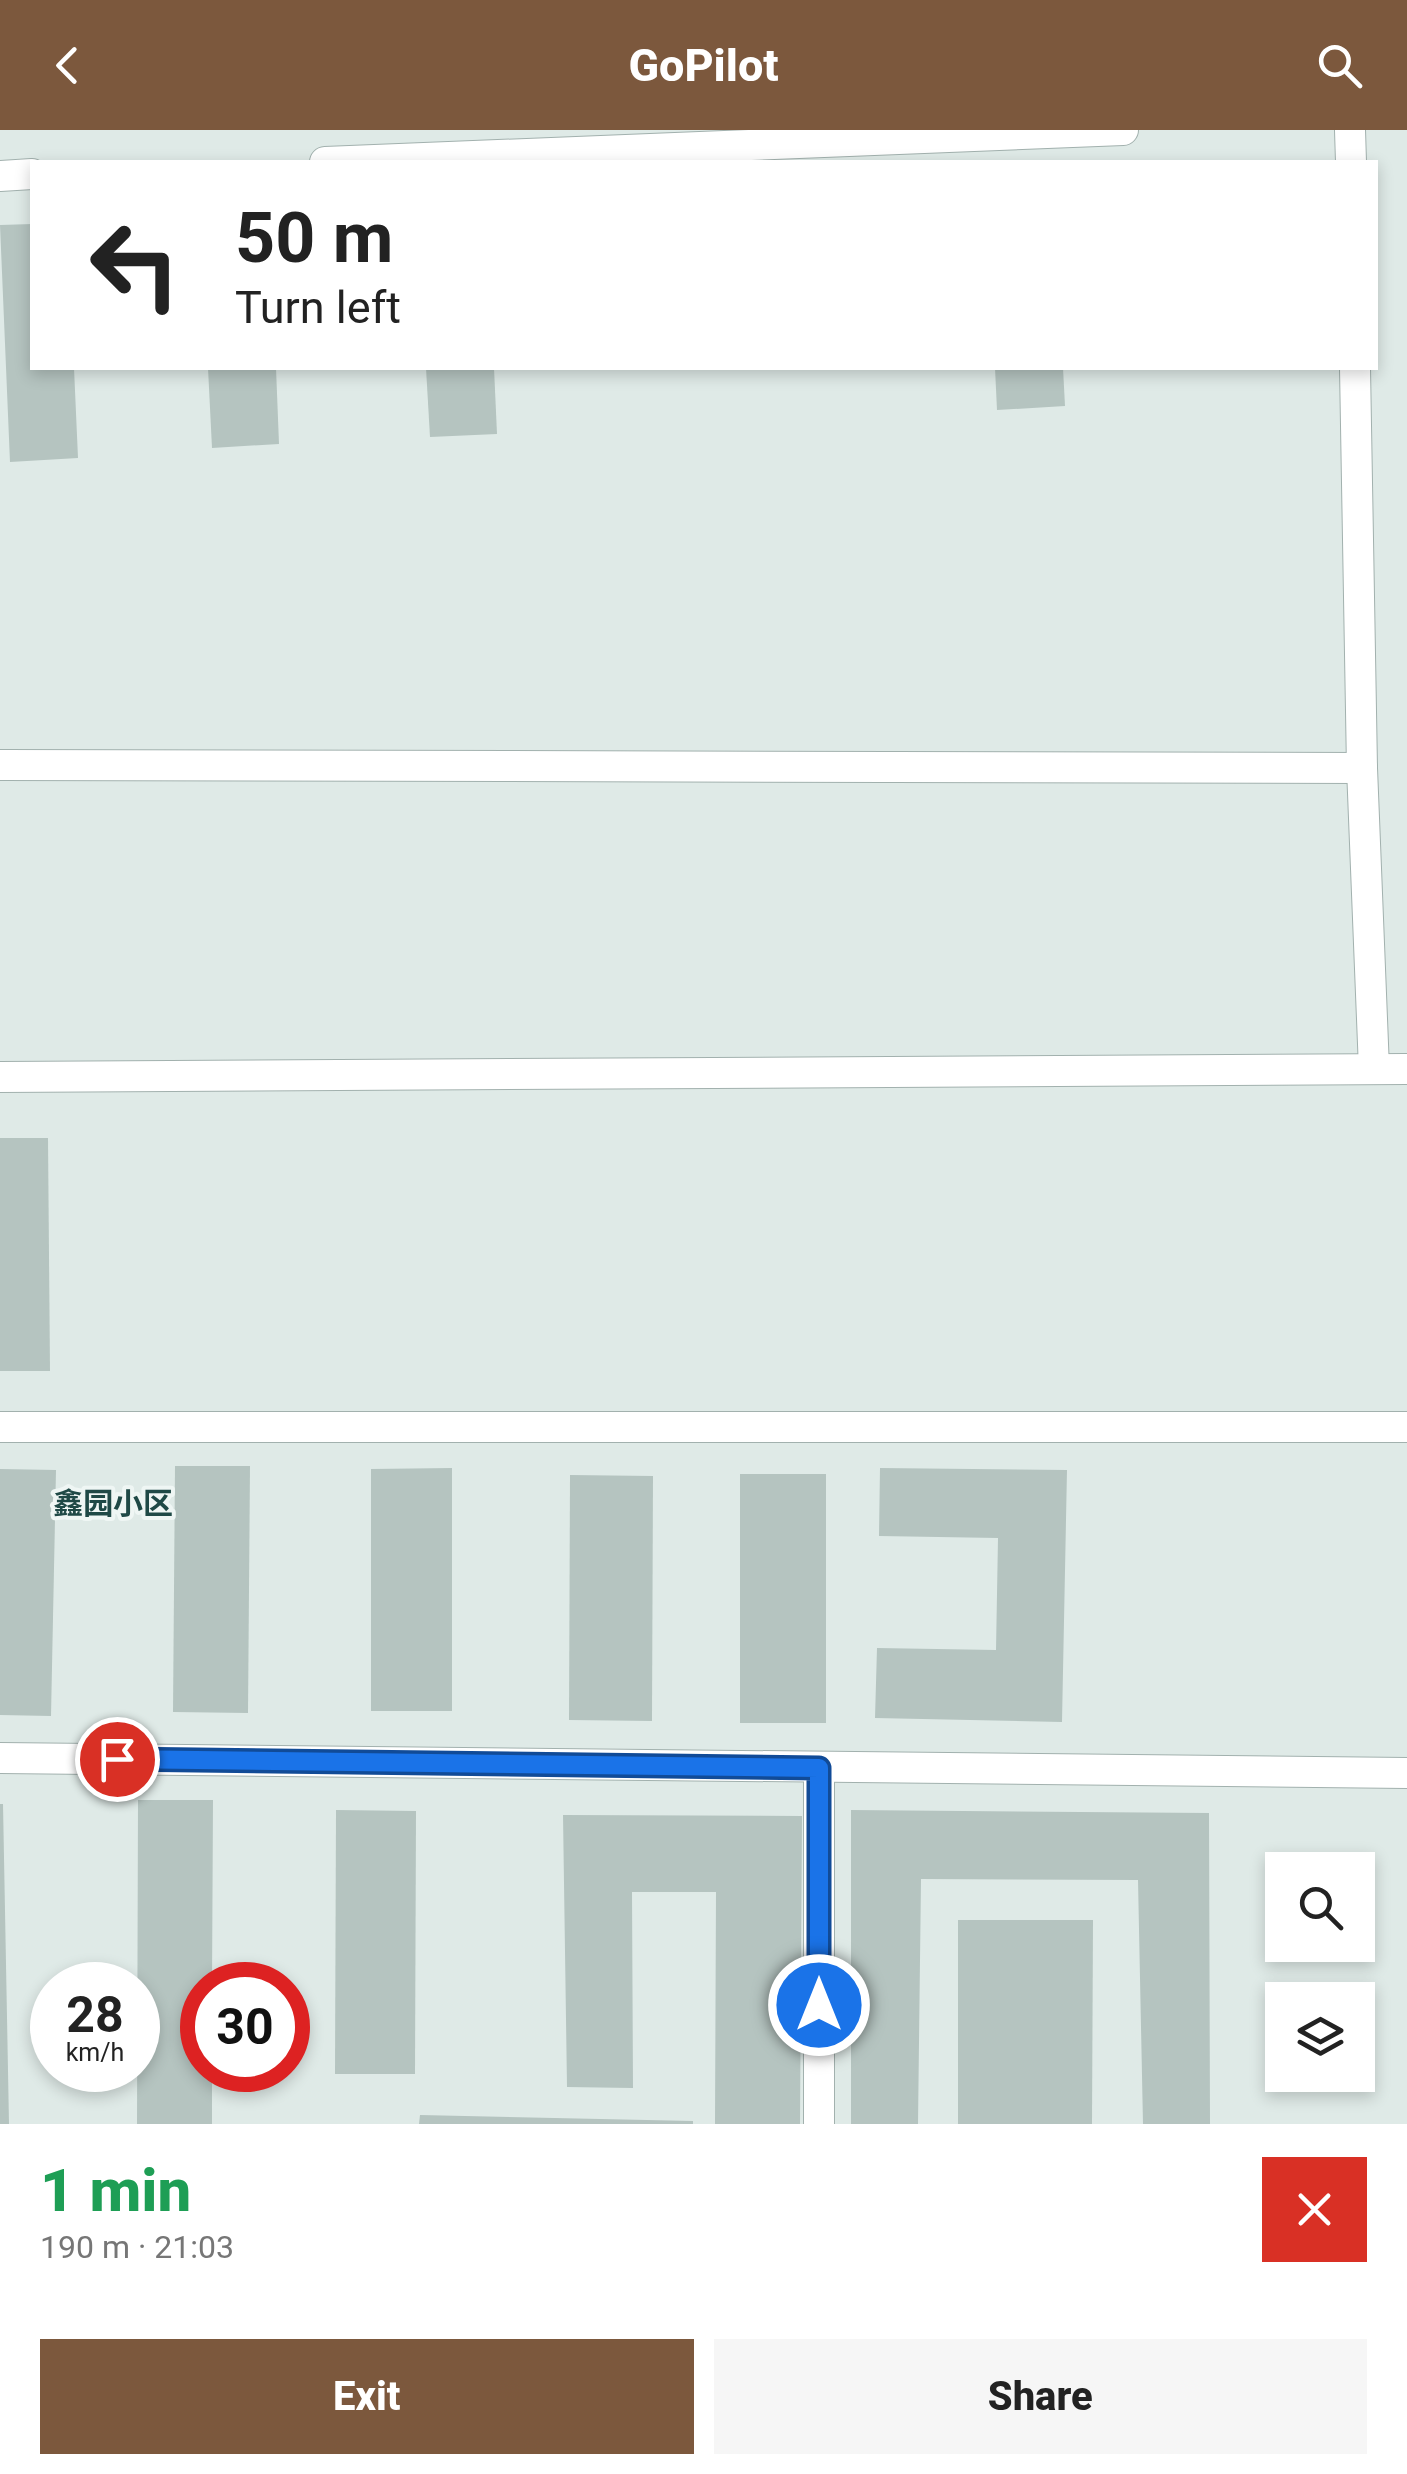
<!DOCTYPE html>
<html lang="en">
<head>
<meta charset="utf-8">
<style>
  body { margin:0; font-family:Roboto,"Noto Sans SC",sans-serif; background:#f6f6f6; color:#222; height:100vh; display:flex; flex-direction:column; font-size:38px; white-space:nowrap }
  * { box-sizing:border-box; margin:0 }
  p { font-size:32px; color:#767676 }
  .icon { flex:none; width:55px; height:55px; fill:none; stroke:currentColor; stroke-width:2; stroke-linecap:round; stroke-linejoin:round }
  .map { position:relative; height:1994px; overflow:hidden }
  .details { display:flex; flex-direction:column; background:#fff; flex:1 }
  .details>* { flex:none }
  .guide { position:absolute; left:30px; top:30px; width:1348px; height:210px; border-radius:0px; box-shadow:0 5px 15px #0003; background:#fff; color:#222; overflow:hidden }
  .buttons { position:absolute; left:1265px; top:1722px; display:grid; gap:20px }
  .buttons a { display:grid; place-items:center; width:110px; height:110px; border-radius:0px; background:#fff; box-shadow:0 5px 15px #0003; font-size:50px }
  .speed { position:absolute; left:30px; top:1832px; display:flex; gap:20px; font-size:50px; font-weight:700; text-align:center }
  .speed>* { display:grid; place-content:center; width:130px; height:130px; border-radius:50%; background:#fff; box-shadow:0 5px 15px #0003; line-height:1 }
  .speed small { font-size:25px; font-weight:400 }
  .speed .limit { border:15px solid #d22; background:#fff; color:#111 }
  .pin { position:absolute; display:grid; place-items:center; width:85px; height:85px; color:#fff; margin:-42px; border:5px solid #fff; border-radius:50%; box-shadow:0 2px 10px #0007 }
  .me { position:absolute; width:110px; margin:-55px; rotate:0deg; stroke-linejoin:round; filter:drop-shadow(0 0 8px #0008) }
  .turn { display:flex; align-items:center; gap:35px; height:210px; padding:0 40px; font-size:45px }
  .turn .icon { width:130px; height:130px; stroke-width:2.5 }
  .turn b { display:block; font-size:70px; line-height:85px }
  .round { display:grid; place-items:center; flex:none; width:105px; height:105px; border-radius:0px; background:#f6f6f6 }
  .headline { display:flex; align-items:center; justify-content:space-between; height:170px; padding:0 40px }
  h1 { font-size:60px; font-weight:800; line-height:75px; color:#1e9e55 }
  .primary-button { display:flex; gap:20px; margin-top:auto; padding:20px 40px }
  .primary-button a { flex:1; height:115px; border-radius:0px; background:#7c583d; color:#fff; font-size:40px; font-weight:800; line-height:115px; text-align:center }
  .primary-button a+a { background:#f6f6f6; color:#222 }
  header { display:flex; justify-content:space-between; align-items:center; height:130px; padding:0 40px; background:#7c583d; color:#fff; font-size:45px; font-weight:800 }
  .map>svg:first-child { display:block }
  .building { fill:#b5c4c0 }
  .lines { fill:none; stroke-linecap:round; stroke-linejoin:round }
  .street-casing { stroke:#a2b1ae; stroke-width:32 }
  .street { stroke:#fff; stroke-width:30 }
  .route-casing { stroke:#114b97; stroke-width:25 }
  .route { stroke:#1a73e8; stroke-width:18 }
  .labels { text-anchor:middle; stroke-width:8; stroke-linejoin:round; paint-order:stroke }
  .neighbourhood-label { font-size:30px; font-weight:bold; fill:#1f4946; stroke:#eff6f4 }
</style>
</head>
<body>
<header><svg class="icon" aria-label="back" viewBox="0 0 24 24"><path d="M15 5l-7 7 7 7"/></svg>GoPilot<svg class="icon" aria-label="search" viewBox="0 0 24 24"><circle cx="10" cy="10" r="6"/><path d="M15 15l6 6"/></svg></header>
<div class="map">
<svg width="1407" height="1994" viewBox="0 0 1407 1994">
  <rect width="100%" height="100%" fill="#dfeae7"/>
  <g class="building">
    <path d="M32,94V238H74L78,328L10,332L0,95Z"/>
    <path d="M208,238H276L279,314L212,318Z"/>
    <path d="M426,238H494L497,304L430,307Z"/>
    <path d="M995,238H1063L1065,276L997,280Z"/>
    <path d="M0,1008H48L50,1241H0Z"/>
    <path d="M175,1336H250L248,1583L173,1582Z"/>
    <path d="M452,1338V1581H371V1339Z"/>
    <path d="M880,1338L1067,1340L1062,1592L875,1588L877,1518L996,1520L998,1408L879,1406Z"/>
    <path d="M0,1339L56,1340L51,1586L0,1585Z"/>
    <rect x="740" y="1344" width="86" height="249"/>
    <path d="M570,1345L653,1346L652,1591L569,1590Z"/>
    <path d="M138,1670H213L212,1855H202V1940H212V1994H137Z"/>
    <path d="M0,1674H3L9,1994H0Z"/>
    <path d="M336,1680L416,1681L415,1944H335Z"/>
    <path d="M851,1680L1209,1683L1210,1994H1143L1138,1750L921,1749L918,1994H851Z"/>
    <path d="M563,1685L802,1686L800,1994H715L716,1762H632L633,1958L567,1957Z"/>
    <path d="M958,1790H1093L1092,1994H958Z"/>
    <path d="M420,1985L693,1991V1994H419Z"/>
  </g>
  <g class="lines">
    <defs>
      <g id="street">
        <path d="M1350,0L1351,32"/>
        <path d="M325,32L1123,0"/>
        <path d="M0,46L32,44"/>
        <path d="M1355,238L1362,638L1374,939"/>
        <path d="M0,635L1362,638"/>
        <path d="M0,947L1407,939"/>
        <path d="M0,1297H1407"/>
        <path d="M0,1628L1407,1643"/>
        <path d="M819,1638V1994"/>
      </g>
    </defs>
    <use href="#street" class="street-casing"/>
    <use href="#street" class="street"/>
  </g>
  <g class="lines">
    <defs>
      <path id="route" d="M117,1629L819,1638V1875"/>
    </defs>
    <use href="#route" class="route-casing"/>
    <use href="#route" class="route"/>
  </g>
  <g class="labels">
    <g class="neighbourhood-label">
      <text x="113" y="1384">鑫园小区</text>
    </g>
  </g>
</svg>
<div class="buttons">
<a><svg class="icon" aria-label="search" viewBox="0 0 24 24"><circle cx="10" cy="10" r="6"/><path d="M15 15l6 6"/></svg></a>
<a><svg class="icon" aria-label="layers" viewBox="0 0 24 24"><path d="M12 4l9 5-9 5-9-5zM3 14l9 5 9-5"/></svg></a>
</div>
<div class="speed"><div>28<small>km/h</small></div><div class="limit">30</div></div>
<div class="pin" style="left:117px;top:1629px;background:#d93025"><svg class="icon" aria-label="arrive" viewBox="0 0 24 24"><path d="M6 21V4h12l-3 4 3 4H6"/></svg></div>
<svg class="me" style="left:819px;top:1875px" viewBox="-20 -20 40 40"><circle r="17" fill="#1a73e8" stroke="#fff" stroke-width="3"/><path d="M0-11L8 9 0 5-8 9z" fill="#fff"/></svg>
<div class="guide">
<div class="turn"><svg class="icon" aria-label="left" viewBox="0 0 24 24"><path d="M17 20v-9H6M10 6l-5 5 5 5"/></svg><div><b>50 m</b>Turn left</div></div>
</div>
</div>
<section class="details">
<div class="headline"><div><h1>1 min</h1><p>190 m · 21:03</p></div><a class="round" style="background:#d93025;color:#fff"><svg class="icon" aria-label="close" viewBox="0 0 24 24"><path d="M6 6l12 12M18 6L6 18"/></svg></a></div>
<div class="primary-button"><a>Exit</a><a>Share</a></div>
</section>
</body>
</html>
